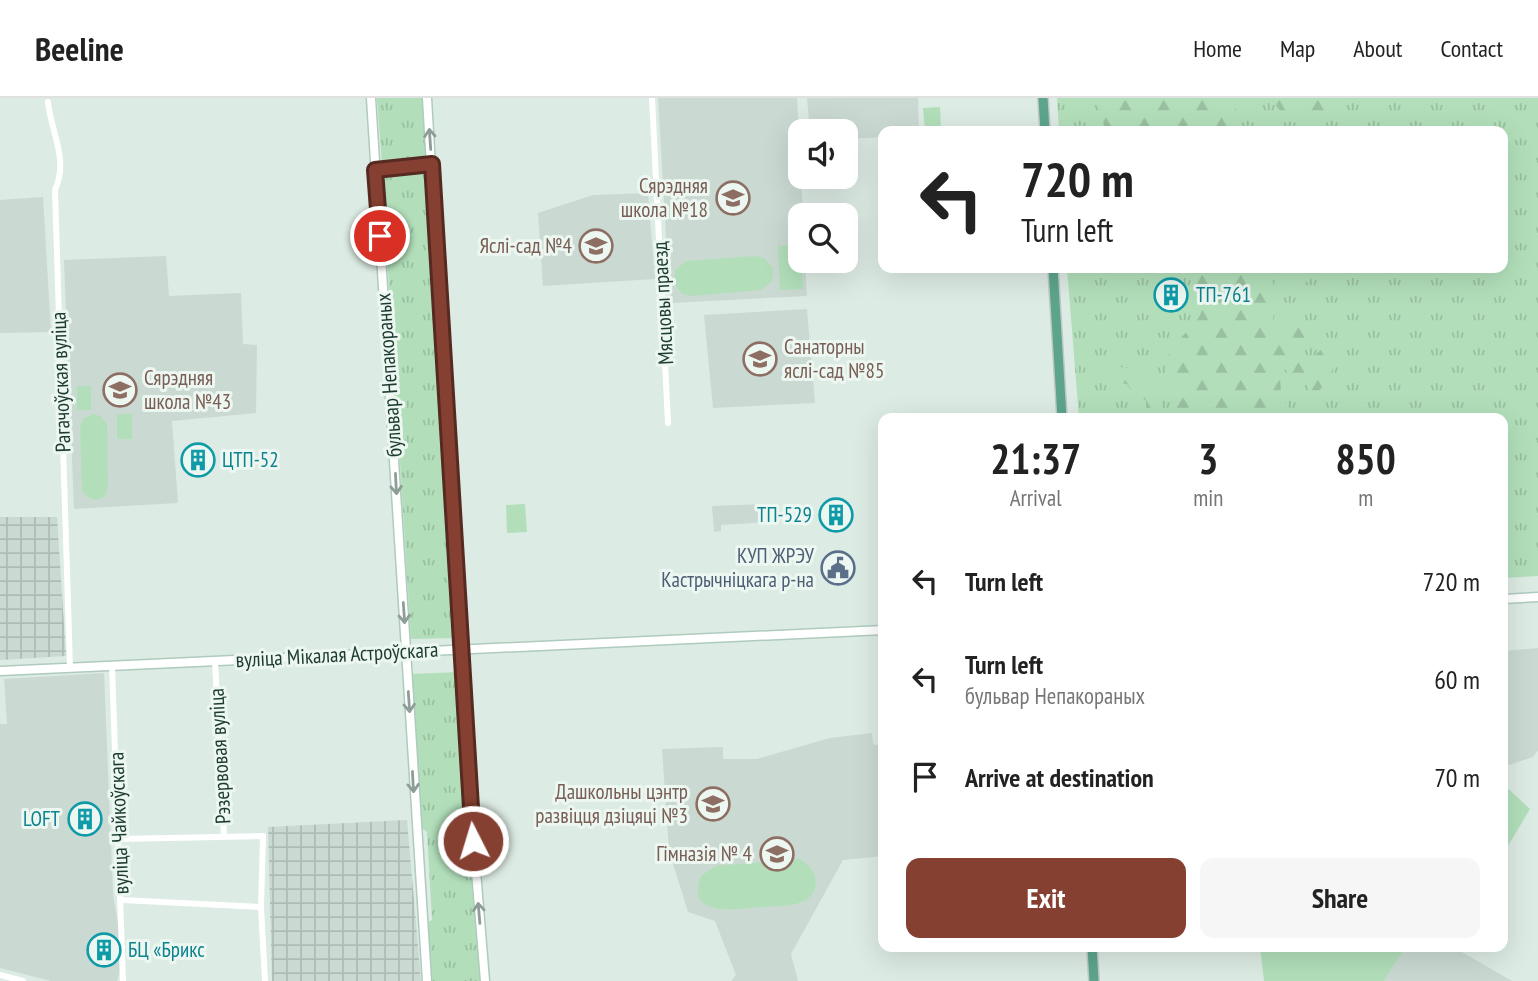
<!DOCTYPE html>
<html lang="en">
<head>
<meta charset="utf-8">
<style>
  body { margin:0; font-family:"PT Sans Narrow",sans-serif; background:#f6f6f6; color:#222; height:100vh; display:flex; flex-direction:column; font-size:26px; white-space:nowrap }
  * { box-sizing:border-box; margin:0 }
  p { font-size:23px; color:#767676 }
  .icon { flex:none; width:38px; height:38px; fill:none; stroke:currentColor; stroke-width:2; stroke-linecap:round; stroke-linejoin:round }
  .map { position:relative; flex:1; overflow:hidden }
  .side { position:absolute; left:878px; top:315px; width:630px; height:539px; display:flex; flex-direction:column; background:#fff; border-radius:14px; box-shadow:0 7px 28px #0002 }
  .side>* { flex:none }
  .top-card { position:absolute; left:878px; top:28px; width:630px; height:147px; border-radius:14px; box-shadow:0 7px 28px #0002; background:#fff; color:#222; overflow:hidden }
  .buttons { position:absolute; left:788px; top:21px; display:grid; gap:14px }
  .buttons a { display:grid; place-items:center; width:70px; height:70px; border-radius:14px; background:#fff; box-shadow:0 7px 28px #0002; font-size:35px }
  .pin { position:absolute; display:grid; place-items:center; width:60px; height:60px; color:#fff; margin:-30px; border:4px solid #fff; border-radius:50%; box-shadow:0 2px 7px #0007 }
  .me { position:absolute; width:77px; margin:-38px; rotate:355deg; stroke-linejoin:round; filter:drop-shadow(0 0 5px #0008) }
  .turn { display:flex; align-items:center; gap:24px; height:147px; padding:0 28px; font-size:32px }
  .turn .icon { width:91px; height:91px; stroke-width:2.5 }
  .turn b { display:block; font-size:49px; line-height:60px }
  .eta { display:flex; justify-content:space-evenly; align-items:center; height:119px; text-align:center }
  .eta b { font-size:42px; font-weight:700; line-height:49px }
  .primary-button { display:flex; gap:14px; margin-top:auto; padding:14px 28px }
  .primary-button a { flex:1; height:80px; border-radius:14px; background:#854032; color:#fff; font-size:28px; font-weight:700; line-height:80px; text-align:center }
  .primary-button a+a { background:#f6f6f6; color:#222 }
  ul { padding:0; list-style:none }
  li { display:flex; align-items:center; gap:21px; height:98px; padding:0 28px }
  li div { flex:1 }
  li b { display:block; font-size:26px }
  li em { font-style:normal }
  header { display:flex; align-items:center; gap:42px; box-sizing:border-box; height:98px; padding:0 35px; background:#fff; border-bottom:2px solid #e0e0e0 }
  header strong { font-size:33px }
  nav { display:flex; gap:38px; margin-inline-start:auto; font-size:24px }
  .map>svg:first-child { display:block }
  .built { fill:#cadad2 }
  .industrial { fill:url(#industrial-grid) }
  .grass { fill:url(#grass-tufts) }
  .forest { fill:url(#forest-firs) }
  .pitch { fill:#b2dfba }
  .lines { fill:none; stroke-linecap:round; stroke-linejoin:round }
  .secondary-casing { stroke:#afcbbe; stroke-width:11 }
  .primary-casing { stroke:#c0c8c5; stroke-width:12 }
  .minor { stroke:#fff; stroke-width:6 }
  .secondary { stroke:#fff; stroke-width:8 }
  .primary { stroke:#5ca58c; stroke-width:9 }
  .oneway { stroke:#8e9d98 }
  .route-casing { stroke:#562a20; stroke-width:18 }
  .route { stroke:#854032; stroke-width:12 }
  .labels { text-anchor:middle; stroke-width:6; stroke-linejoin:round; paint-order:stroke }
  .education-label { font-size:21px; fill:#785e54; stroke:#edf7f1; text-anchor:end }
  .culture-label { font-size:21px; fill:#0d838f; stroke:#edf7f1; text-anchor:start }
  .street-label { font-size:21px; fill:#1d3b30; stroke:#edf7f1 }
  .service-label { font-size:21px; fill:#4e5e75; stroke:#edf7f1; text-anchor:end }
</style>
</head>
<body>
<header>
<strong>Beeline</strong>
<nav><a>Home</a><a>Map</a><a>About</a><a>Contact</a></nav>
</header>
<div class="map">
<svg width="1538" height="883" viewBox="0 0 1538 883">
  <defs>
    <pattern id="industrial-grid" width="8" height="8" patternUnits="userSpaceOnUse" patternTransform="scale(1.75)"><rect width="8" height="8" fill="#cadad2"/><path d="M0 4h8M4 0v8" fill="none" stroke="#adbcb5"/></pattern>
    <pattern id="grass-tufts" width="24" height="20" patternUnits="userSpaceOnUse" patternTransform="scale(1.75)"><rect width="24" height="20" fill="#b2dfba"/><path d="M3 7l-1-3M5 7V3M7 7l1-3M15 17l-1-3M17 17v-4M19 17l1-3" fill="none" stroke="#99c0a0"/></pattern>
    <pattern id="forest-firs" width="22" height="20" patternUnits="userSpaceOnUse" patternTransform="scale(1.75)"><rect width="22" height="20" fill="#b2dfba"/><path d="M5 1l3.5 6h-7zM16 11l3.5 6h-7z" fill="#99c0a0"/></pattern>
  </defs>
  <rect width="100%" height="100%" fill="#dcebe3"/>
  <g class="built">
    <path d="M658,0H797L803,117H800V163H805L807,198L670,205Z"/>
    <path d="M807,0H918L919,33H884V39L845,41V33H810Z"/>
    <path d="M648,95L655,181L543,188L538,115L593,97Z"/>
    <path d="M43,99L51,234L0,235V102Z"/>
    <path d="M166,158L169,198L241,195L243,246L257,247L256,315L172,323L178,405L74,411L64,162Z"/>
    <path d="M807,211L815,305L713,310L704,217Z"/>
    <path d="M765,406L766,424L721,427V433L714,434L712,408Z"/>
    <path d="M1538,550V652L1533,659L1503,669V553Z"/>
    <path d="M104,575L113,795L119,832L120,873L117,883H51L0,870V626H7L4,581Z"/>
    <path d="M872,635L873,646L884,649V758L843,762L791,856L798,883H731L736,877L715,823L688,814L669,753L662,651L723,649V661H757L830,640Z"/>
    <path d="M1404,849H1453L1512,883H1384Z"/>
  </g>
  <g class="industrial">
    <path d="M0,419H57L66,558L0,562Z"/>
    <path d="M407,722L421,883H272L268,729Z"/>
  </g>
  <g class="grass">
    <path d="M377,0H423L426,60L382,65Z"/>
    <path d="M1057,0H1538V478L1503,480V320H1079L1067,170H1503V33H1059Z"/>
    <path d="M427,72L455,540L411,541L382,76Z"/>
    <path d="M459,574L480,883H431L426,825L432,822L427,734L420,729L411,576Z"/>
  </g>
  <g class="forest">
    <path d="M1098,0H1234L1240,33H1100L1104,28Z"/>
    <path d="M1279,0H1327L1331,16L1326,19L1289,12L1294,22L1289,24L1274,5Z"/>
    <path d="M1192,170H1338L1335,182L1325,185L1322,174L1315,173L1309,184L1293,185L1286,173L1271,180L1279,199L1273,220L1280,231L1298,224L1308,238L1307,248L1300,254L1308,267L1322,275L1325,272L1316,256L1322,251L1333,265L1332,280L1313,298L1308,297L1310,289L1307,285L1291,286L1286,272L1280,271L1281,300L1297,320H1147L1146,302L1135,299L1127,286L1112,284V270C1140,265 1155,286 1163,311L1170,310L1181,296C1144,266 1180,245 1199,219C1202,214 1203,205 1205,198L1195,191Z"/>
  </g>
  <g class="pitch">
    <path d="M940,9L941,33H925L923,10Z"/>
    <path d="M800,147L803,191L780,192L778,148Z"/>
    <path d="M755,158L764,160L773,170L772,183L761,192L691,198L682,196L674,185L675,172L686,163Z"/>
    <rect x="77" y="288" width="14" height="24"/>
    <path d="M94,316L100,318L107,326L108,388L105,398C96,404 87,402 82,392L80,329L84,320Z"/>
    <rect x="117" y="316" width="15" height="25"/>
    <path d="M525,406L527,434L507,435L506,407Z"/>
    <path d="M1503,686L1530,711L1503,756Z"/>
    <path d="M799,761C817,769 823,793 804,803C792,809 774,808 761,809C739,811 684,821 701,778L715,768Z"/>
    <path d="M1260,849H1405L1384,883H1264Z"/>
  </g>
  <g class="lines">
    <defs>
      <g id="secondary">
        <path d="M371,0L427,883"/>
        <path d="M427,0L463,614L485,883"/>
        <path d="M375,72L432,66"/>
        <path d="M1503,501L1538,499"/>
        <path d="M0,573L884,532"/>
      </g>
      <g id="primary">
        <path d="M1043,0L1045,33"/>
        <path d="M1053,170L1062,320"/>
        <path d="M1092,849L1094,883"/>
      </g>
    </defs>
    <use href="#secondary" class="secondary-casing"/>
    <use href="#primary" class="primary-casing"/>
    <g class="minor">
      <path d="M652,0L668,325"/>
      <path d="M48,4C51,35 69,61 55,92L70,569"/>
      <path d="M215,563L224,738"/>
      <path d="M112,567L123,883"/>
      <path d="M119,741L263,738L261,809L265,883"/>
      <path d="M122,802L261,809"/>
      <path d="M0,877L23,883"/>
    </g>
    <use href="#secondary" class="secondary"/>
    <use href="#primary" class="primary"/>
  </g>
  <defs><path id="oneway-shaft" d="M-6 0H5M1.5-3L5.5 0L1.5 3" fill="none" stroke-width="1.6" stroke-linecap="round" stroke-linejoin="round" transform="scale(1.75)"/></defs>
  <g class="oneway">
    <use href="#oneway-shaft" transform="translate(430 41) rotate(-94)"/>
    <use href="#oneway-shaft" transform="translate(396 386) rotate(87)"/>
    <use href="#oneway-shaft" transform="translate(404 515) rotate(86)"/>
    <use href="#oneway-shaft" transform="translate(409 604) rotate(86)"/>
    <use href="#oneway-shaft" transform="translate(413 684) rotate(87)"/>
    <use href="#oneway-shaft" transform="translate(479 815) rotate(-95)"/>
  </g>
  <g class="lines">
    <defs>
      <path id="route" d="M380,138L375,72L432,66L473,743"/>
    </defs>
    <use href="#route" class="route-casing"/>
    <use href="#route" class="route"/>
  </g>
  <defs>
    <symbol id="school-ring" viewBox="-11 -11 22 22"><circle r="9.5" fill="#edf7f1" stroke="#8d6e63" stroke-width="1.5"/><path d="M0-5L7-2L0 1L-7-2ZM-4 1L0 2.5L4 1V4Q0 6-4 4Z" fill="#8d6e63"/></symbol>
    <symbol id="building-ring" viewBox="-11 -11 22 22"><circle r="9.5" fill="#edf7f1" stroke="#0f9aa8" stroke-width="1.5"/><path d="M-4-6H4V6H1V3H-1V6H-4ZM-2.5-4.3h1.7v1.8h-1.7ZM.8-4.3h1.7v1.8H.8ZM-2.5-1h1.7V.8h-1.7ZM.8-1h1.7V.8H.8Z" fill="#0f9aa8"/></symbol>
    <symbol id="civic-ring" viewBox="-11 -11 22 22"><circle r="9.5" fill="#edf7f1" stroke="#5c6f8a" stroke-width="1.5"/><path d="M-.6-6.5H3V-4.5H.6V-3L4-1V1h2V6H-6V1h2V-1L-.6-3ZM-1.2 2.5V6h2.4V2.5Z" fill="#5c6f8a"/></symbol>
  </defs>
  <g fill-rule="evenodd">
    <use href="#school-ring" x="714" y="81" width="38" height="38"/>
    <use href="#school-ring" x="577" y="129" width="38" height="38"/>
    <use href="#building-ring" x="1152" y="178" width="38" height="38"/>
    <use href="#school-ring" x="741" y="242" width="38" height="38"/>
    <use href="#school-ring" x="101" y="273" width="38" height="38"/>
    <use href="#building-ring" x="179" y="343" width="38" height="38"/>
    <use href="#building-ring" x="817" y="398" width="38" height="38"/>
    <use href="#civic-ring" x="819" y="451" width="38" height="38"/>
    <use href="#school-ring" x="694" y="687" width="38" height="38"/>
    <use href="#building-ring" x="66" y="702" width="38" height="38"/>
    <use href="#school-ring" x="758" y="737" width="38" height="38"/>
    <use href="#building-ring" x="85" y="833" width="38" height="38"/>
  </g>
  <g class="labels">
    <g class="education-label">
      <text x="708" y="95">Сярэдняя<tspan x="708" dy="24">школа №18</tspan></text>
      <text x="572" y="155">Яслі-сад №4</text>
      <text x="784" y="256" text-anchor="start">Санаторны<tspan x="784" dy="24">яслі-сад №85</tspan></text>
      <text x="144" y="287" text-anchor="start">Сярэдняя<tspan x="144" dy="24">школа №43</tspan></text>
      <text x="688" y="701">Дашкольны цэнтр<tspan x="688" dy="24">развіцця дзіцяці №3</tspan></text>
      <text x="752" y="763">Гімназія № 4</text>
    </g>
    <g class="culture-label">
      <text x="1196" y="204">ТП-761</text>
      <text x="222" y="369">ЦТП-52</text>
      <text x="812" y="424" text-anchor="end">ТП-529</text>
      <text x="60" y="728" text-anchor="end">LOFT</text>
      <text x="128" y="859">БЦ «Брикс</text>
    </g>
    <g class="street-label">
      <text transform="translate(663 205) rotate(-93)" y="7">Мясцовы праезд</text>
      <text transform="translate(389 277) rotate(-94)" y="7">бульвар Непакораных</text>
      <text transform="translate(61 284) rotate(-92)" y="7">Рагачоўская вуліца</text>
      <text transform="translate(337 557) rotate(-3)" y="7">вуліца Мікалая Астроўскага</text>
      <text transform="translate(220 658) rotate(-93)" y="7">Рэзервовая вуліца</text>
      <text transform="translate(119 725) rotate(-92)" y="7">вуліца Чайкоўскага</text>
    </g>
    <g class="service-label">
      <text x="814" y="465">КУП ЖРЭУ<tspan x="814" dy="24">Кастрычніцкага р-на</tspan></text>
    </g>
  </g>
</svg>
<div class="buttons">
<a><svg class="icon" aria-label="sound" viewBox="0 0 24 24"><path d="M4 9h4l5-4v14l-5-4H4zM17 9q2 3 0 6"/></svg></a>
<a><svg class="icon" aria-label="search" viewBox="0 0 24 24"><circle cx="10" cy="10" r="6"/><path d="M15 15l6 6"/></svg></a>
</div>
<div class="pin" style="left:380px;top:138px;background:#d93025"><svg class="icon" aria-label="arrive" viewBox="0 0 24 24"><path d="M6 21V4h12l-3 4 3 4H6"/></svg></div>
<svg class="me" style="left:473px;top:743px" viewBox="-20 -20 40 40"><circle r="17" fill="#854032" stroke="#fff" stroke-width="3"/><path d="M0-11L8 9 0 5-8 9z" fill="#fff"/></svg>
<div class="top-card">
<div class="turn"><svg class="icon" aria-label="left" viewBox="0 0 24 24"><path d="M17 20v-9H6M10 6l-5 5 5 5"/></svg><div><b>720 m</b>Turn left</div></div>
</div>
<section class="side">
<div class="eta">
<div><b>21:37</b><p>Arrival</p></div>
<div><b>3</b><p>min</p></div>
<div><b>850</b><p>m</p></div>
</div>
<ul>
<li><svg class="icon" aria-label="left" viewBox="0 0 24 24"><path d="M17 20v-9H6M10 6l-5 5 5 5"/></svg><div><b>Turn left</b></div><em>720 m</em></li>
<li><svg class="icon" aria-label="left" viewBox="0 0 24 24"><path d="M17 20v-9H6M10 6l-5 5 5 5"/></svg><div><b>Turn left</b><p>бульвар Непакораных</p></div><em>60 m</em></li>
<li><svg class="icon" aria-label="arrive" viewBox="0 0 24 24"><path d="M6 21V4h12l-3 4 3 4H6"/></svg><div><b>Arrive at destination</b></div><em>70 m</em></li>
</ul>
<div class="primary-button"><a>Exit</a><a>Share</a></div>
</section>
</div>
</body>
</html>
